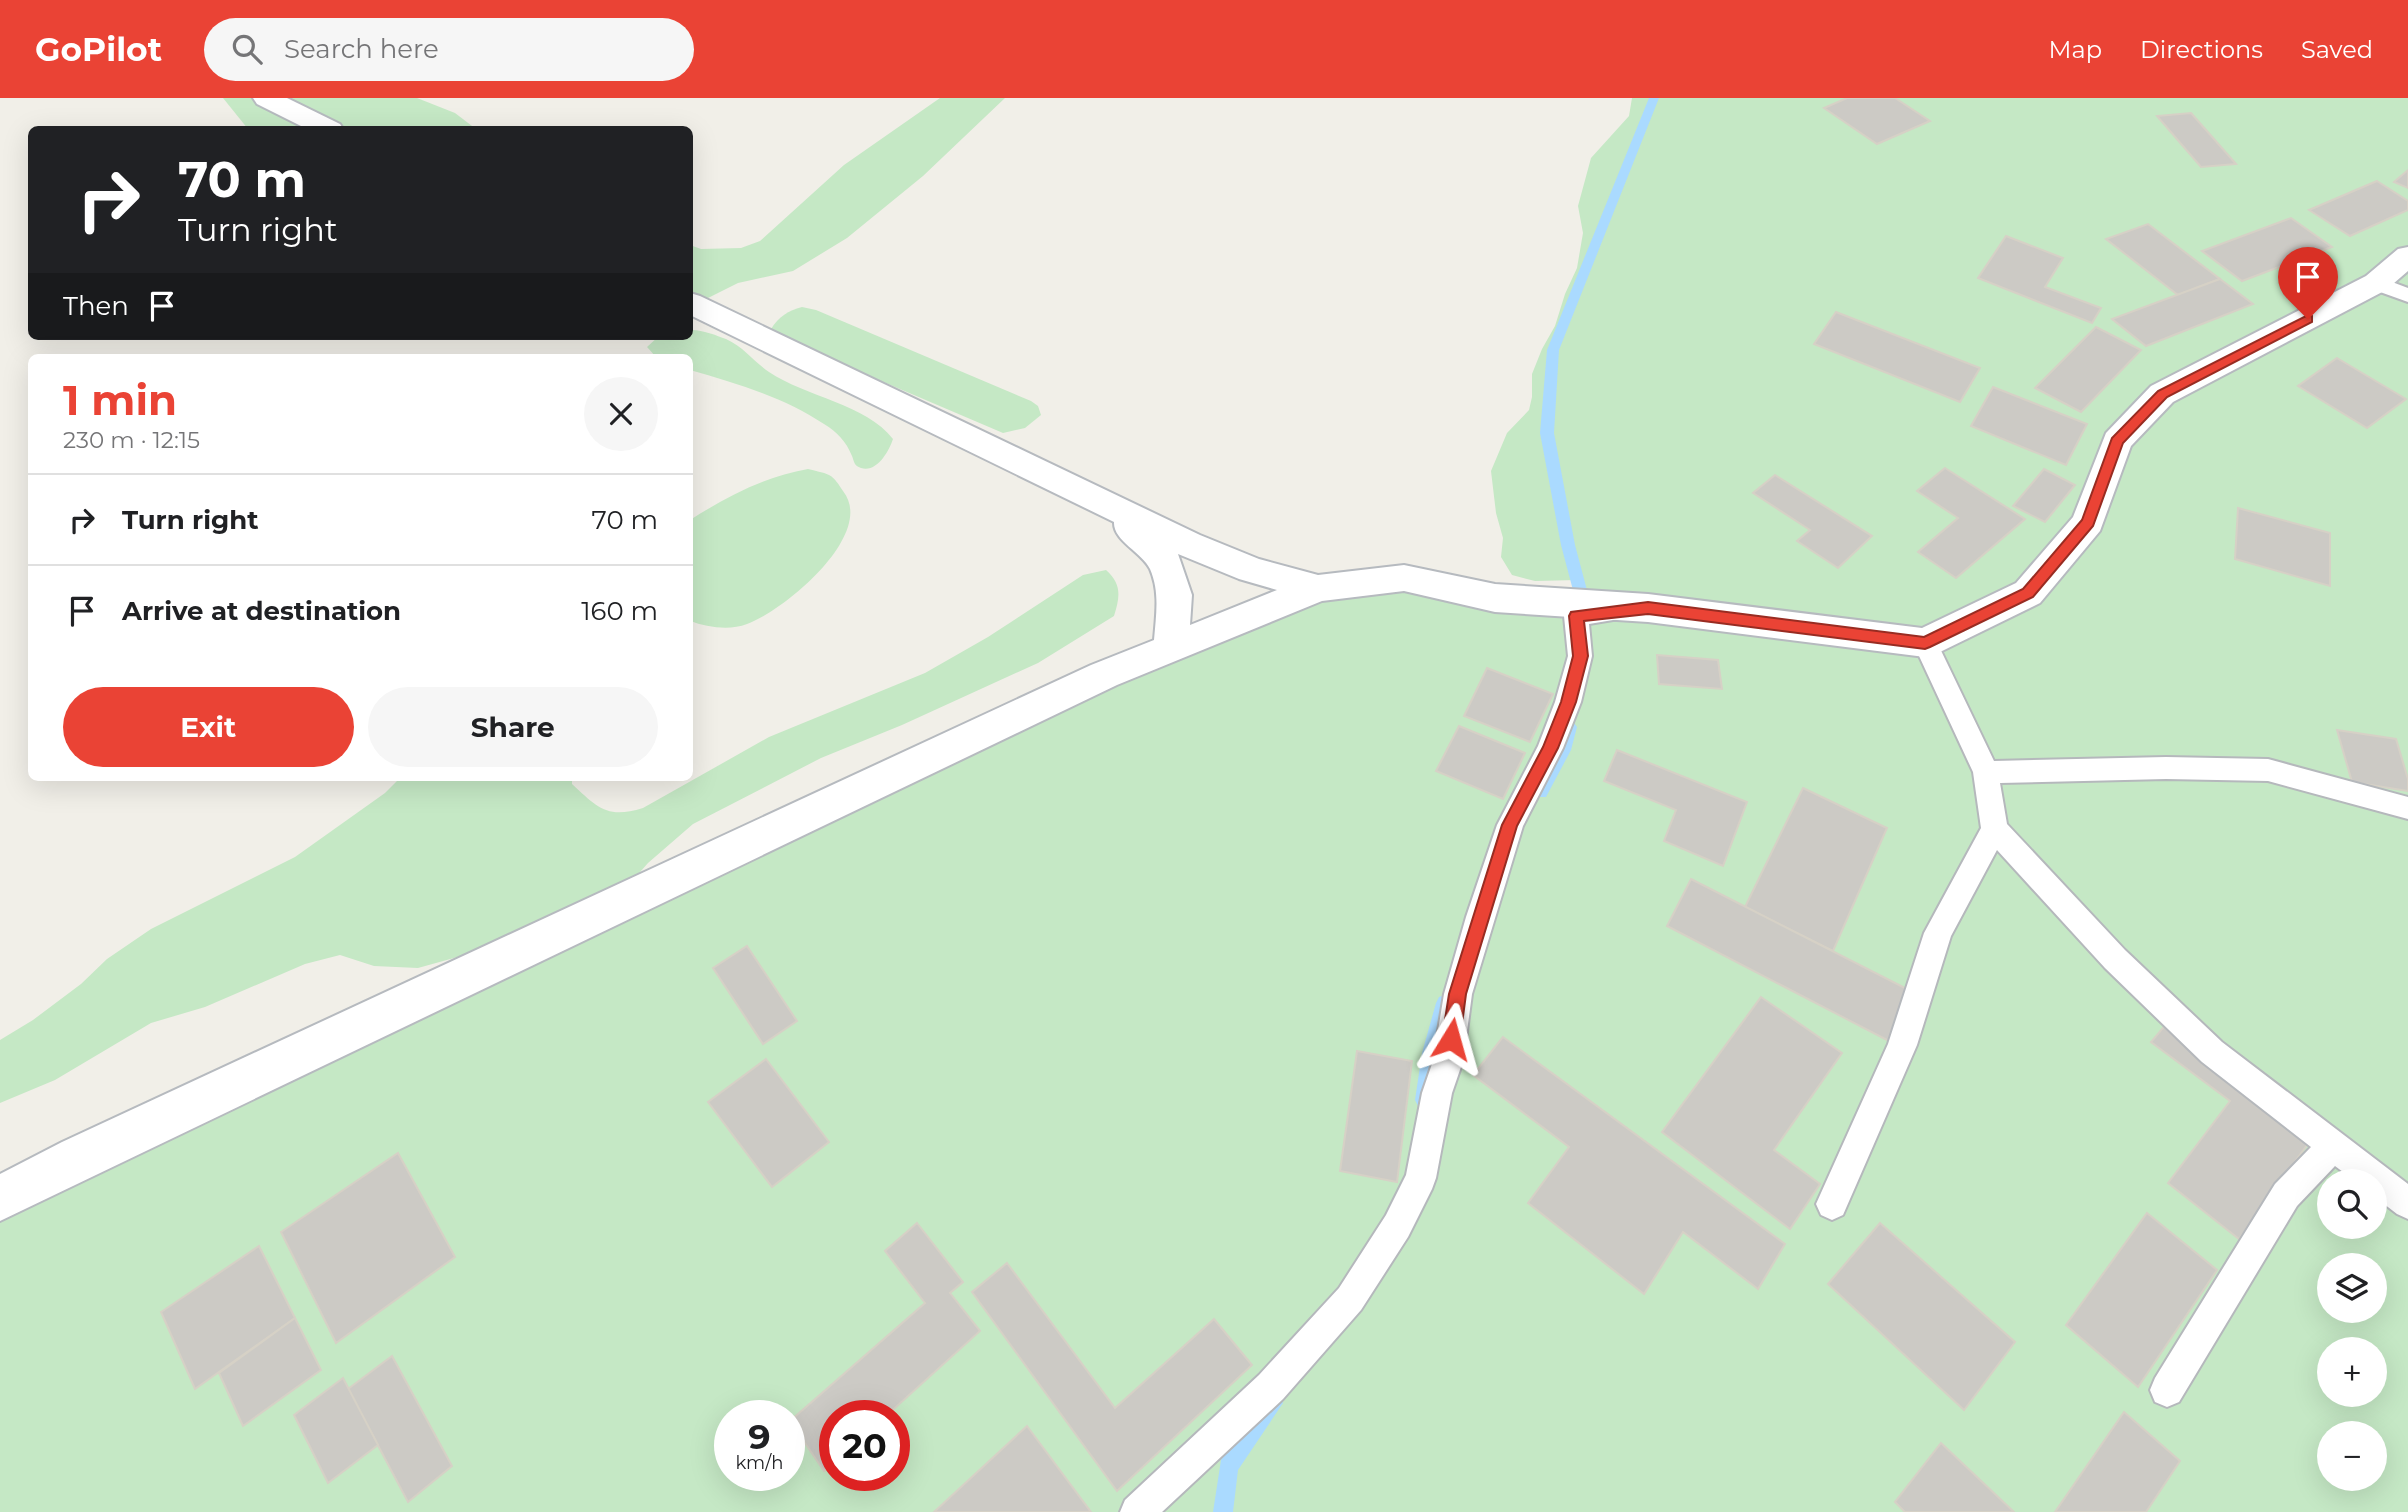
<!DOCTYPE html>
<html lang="en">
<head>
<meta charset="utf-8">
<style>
  body { margin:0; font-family:Montserrat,sans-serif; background:#f6f6f6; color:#202124; height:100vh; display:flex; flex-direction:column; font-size:26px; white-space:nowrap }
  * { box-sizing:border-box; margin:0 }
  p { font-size:23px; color:#757577 }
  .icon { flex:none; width:38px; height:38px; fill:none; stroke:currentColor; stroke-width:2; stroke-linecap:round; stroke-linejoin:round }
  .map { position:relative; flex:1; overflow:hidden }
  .details { position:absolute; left:28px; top:256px; width:665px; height:427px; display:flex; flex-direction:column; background:#fff; border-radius:10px; box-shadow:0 7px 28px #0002 }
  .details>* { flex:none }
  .top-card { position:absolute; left:28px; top:28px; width:665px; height:214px; border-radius:10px; box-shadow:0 7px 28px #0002; background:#202124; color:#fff; overflow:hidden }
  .fabs { position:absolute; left:2317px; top:1071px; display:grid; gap:14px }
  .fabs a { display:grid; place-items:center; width:70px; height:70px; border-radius:50%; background:#fff; box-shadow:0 7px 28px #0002; font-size:35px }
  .speed { position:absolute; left:714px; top:1302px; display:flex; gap:14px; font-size:35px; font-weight:700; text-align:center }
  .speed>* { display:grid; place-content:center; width:91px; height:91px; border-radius:50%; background:#fff; box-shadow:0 7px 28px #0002; line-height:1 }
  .speed small { font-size:18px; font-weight:400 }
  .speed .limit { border:10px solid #d22; background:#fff; color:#111 }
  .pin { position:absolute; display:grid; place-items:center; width:60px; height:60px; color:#fff; margin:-72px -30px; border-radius:50% 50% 50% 0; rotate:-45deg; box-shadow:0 0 7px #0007 }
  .pin .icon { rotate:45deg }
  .me { position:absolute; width:77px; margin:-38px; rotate:8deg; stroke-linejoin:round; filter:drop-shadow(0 0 5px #0008) }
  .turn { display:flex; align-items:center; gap:24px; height:147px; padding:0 35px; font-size:32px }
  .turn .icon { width:91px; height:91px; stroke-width:2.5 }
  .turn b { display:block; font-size:49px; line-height:60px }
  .then { display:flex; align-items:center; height:66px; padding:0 35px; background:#0003; gap:14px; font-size:26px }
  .round { display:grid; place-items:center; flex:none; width:74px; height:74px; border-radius:37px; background:#f6f6f6 }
  .overview { display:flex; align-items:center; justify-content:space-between; height:119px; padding:0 35px }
  h1 { font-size:42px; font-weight:700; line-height:52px; color:#ea4335 }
  .action { display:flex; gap:14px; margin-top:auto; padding:14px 35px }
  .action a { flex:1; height:80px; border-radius:42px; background:#ea4335; color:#fff; font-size:28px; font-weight:700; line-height:80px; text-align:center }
  .action a+a { background:#f6f6f6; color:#202124 }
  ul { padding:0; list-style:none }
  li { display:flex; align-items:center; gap:21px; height:91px; padding:0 35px; border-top:2px solid #e0e0e0 }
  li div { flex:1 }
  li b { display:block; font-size:26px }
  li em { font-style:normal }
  header { display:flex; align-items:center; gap:42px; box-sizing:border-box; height:98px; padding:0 35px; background:#ea4335; color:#fff }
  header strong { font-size:33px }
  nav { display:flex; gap:38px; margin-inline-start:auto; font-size:24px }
  .search { width:490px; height:63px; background:#f6f6f6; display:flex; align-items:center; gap:18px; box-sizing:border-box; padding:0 24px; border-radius:38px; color:#757577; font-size:26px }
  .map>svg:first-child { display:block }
  .green { fill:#c5e8c5; fill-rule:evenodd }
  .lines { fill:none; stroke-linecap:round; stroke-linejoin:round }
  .stream { fill:#aadaff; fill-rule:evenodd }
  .building { fill:#cccac5; stroke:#d6d1c6; stroke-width:2 }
  .lane-casing { stroke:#b5b8bc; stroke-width:4 }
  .secondary-casing { stroke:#b6babf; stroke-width:4 }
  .lane { fill:#fff; fill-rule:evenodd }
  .secondary { fill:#fff; fill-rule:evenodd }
  .route { fill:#ea4335; stroke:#982c22; stroke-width:2 }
</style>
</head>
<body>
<header>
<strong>GoPilot</strong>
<div class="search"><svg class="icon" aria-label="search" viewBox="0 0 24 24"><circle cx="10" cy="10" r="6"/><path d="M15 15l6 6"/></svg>Search here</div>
<nav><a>Map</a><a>Directions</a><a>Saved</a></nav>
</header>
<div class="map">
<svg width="2408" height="1414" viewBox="0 0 2408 1414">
  <rect width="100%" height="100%" fill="#f1efe8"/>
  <g class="green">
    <path d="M223,0H417L455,15L476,31H248Z"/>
    <path d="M940,0H1005L923,78L847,140L793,173L738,185L690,209V147L701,151L741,150L760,143L844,67Z"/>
    <path d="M1632,0H2408V1414H0V1112L1233,523L1404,480L1583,505L1577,482L1535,483L1512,477L1501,459L1503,440L1496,415L1491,373L1507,335L1529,312L1532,299V276L1542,251L1555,228L1565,196L1577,170L1583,135L1578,108L1591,60L1629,18ZM2329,1083H2375V1129H2329ZM2329,1167H2375V1213H2329ZM2329,1251H2375V1297H2329ZM730,1318H789V1377H730ZM835,1318H894V1377H835ZM2329,1335H2375V1381H2329Z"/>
    <path d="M802,209L816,212L1031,303L1038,308L1041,317L1025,330L1003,335L778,239L771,231C779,218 788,213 802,209Z"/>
    <path d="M690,232C700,231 716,237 726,241C744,249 754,264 769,274C806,299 866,306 893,341C889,353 877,375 861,370C854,368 854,363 852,358C846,343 837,334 824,326C784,299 735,285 690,272V259H656L647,249L659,238H690Z"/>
    <path d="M808,371C815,373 823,374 829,377C835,380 839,387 843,393C877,436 784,513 747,526C729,533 707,529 690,523V422C728,398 764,379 808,371Z"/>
    <path d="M1106,472C1122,486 1120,499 1114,518L1038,565L902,627L821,660L693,726L648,765L626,790L479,853L418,870L374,868L340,857L305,866L205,909L151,925L55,982L0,1005V942L33,922L81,886L107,861L151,831L295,759L385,695L401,679H572V686C598,710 607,721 643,710L769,639L925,575L988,539L1083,477Z"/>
  </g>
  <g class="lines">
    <g class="stream">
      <path d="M1649,0H1659L1559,252L1554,335L1575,447L1592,511L1585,517L1578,511L1561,447L1540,335L1547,252Z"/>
      <path d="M1569,623L1574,625L1577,629L1571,652L1546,699H1534L1532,694L1556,651L1564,625Z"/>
      <path d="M1445,897L1451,899L1454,905L1440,955L1433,1002L1430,1008L1424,1011L1418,1008L1415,1002L1422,955L1436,905L1439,899Z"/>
      <path d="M1273,1295L1280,1298L1283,1305L1238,1372L1233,1414H1213L1221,1362L1266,1298Z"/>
    </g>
  </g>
  <g class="building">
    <path d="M1847,0H1895L1930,23L1877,46L1824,10Z"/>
    <path d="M2191,15L2236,66L2201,69L2157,18Z"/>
    <path d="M2408,72V90L2394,84Z"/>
    <path d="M2377,83L2408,103V112L2350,138L2309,112Z"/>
    <path d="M2291,120L2332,149L2242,183L2202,153Z"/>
    <path d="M2148,126L2220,181L2178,197L2106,141Z"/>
    <path d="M2006,138L2063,160L2045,189L2101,210L2092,225L1978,180Z"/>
    <path d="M2220,181L2253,206L2146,248L2112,221Z"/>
    <path d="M1836,214L1980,270L1960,304L1814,246Z"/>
    <path d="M2096,229L2141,252L2081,314L2035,290Z"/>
    <path d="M2337,260L2406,301L2367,330L2298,288Z"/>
    <path d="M1993,289L2087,326L2066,367L1971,328Z"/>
    <path d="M1945,370L2025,421L1956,480L1918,454L1958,420L1917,393Z"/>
    <path d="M2044,371L2075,387L2045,424L2013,408Z"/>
    <path d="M1775,377L1872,438L1838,470L1797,443L1810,432L1753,395Z"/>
    <path d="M2238,410L2330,435V488L2235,461Z"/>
    <path d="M1657,557L1718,562L1722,591L1659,586Z"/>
    <path d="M1487,570L1553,596L1530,644L1464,618Z"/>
    <path d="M1459,628L1525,655L1503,701L1436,673Z"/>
    <path d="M2337,632L2396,641L2408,681V693L2352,684Z"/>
    <path d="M1617,652L1747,704L1723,768L1664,743L1676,712L1604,683Z"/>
    <path d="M1803,690L1887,730L1833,853L1745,809Z"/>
    <path d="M1691,781L1909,892L1889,943L1667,828Z"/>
    <path d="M747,848L797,923L763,946L713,870Z"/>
    <path d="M1761,899L1842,955L1774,1052L1820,1086L1790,1131L1662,1034Z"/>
    <path d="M2167,925L2315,1036L2239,1141L2168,1085L2230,1003L2151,944Z"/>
    <path d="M1503,939L1785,1146L1758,1191L1683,1134L1644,1196L1528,1105L1569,1049L1473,977Z"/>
    <path d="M1357,953L1412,963L1397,1084L1340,1073Z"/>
    <path d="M766,961L829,1044L772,1089L708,1004Z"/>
    <path d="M398,1055L455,1159L336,1245L281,1134Z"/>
    <path d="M2147,1115L2217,1172L2138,1289L2066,1227Z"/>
    <path d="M917,1125L963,1184L950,1195L980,1233L886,1318H835V1364L824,1373L790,1323L925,1205L885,1153Z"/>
    <path d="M1880,1125L2015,1244L1964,1312L1828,1186Z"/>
    <path d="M259,1148L295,1220L195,1291L161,1214Z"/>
    <path d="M1007,1165L1115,1310L1214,1221L1252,1267L1117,1393L972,1194Z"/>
    <path d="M295,1220L321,1272L243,1328L219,1275Z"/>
    <path d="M392,1258L452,1368L408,1404L348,1291Z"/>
    <path d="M343,1280L378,1347L328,1385L294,1317Z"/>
    <path d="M2124,1314L2180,1363L2146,1414H2055Z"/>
    <path d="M1027,1328L1091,1414H934Z"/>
    <path d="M1941,1345L2014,1414H1905L1895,1404Z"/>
  </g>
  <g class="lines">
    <defs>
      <g id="lane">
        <path d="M2376,178L2408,190V204L2369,190L2366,185L2369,180Z"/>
        <path d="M1611,505L1619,507L1623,514L1619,521L1589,526L1592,558L1581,604L1563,650L1523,728L1472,896L1463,963L1452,995L1436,1080L1432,1091L1408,1139L1361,1212L1283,1301L1162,1414H1120L1125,1402L1259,1277L1339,1190L1386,1117L1406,1077L1422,995L1433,963L1444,896L1466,819L1497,727L1538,648L1555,604L1568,558L1564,518L1568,511Z"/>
        <path d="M1925,535L1934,538L1994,663L2166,659L2268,661L2408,699V721L2268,683L2166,681L2000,685L2007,726L2125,852L2222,944L2408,1086V1121L2397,1116L2375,1099V1083H2355L2335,1068L2297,1108L2179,1304L2167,1309L2155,1304L2150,1292L2155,1280L2275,1086L2311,1049L2202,964L2105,870L1997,752L1951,838L1917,947L1843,1117L1832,1122L1821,1117L1816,1106L1888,946L1924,835L1981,730L1973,674L1913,545L1916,538Z"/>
      </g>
      <g id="secondary">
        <path d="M253,0H287L340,26L344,32H309L257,6Z"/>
        <path d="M2408,149V173L2386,192L2173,304L2131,348L2100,433L2040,505L1938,555L1925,559L1648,524L1495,514L1404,493L1322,503L1117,587L0,1123V1076L62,1044L1091,567L1154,542C1156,517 1160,494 1150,471C1142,454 1113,443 1114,424L690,217V195L700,198L1200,437L1259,461L1318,477L1404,467L1495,486L1648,496L1922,530L2016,485L2073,419L2106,335L2151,288L2366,178L2398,151ZM1178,456L1239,481L1277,492L1190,527L1192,497Z"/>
      </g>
    </defs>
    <use href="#lane" class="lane-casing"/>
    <use href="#secondary" class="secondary-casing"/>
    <use href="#lane" class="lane"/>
    <use href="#secondary" class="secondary"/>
  </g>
  <path class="route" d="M2308,217L2312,218V224L2167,299L2123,345L2093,428L2033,499L1930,549L1925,551L1648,516L1584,523L1588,558L1576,604L1558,650L1517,728L1466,896L1460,941L1458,947L1451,949L1445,947L1442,941L1449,896L1502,727L1543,649L1561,604L1573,558L1569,518L1571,514L1648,504L1924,539L2023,491L2082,422L2112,340L2158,293Z"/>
</svg>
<div class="fabs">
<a><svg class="icon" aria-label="search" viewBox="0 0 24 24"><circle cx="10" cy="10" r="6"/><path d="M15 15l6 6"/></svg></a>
<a><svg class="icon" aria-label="layers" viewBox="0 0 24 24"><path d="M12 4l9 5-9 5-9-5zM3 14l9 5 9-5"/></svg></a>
<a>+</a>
<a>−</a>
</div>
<div class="speed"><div>9<small>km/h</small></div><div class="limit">20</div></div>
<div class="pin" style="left:2308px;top:221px;background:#d93025"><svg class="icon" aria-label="arrive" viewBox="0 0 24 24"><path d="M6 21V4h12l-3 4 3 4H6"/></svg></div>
<svg class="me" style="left:1451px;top:941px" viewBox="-20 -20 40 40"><path d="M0-17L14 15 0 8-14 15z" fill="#ea4335" stroke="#fff" stroke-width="4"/></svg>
<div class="top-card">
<div class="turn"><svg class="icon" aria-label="right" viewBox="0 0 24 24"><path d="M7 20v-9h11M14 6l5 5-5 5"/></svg><div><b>70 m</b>Turn right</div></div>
<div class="then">Then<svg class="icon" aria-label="arrive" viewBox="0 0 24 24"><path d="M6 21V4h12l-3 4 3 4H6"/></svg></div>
</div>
<section class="details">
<div class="overview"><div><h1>1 min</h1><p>230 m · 12:15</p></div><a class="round"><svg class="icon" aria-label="close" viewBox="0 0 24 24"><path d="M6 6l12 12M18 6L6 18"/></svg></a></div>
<ul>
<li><svg class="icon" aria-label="right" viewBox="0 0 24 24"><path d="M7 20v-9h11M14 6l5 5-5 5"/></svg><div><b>Turn right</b></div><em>70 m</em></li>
<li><svg class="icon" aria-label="arrive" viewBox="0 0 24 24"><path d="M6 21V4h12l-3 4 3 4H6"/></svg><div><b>Arrive at destination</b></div><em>160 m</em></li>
</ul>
<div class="action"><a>Exit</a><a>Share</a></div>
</section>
</div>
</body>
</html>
